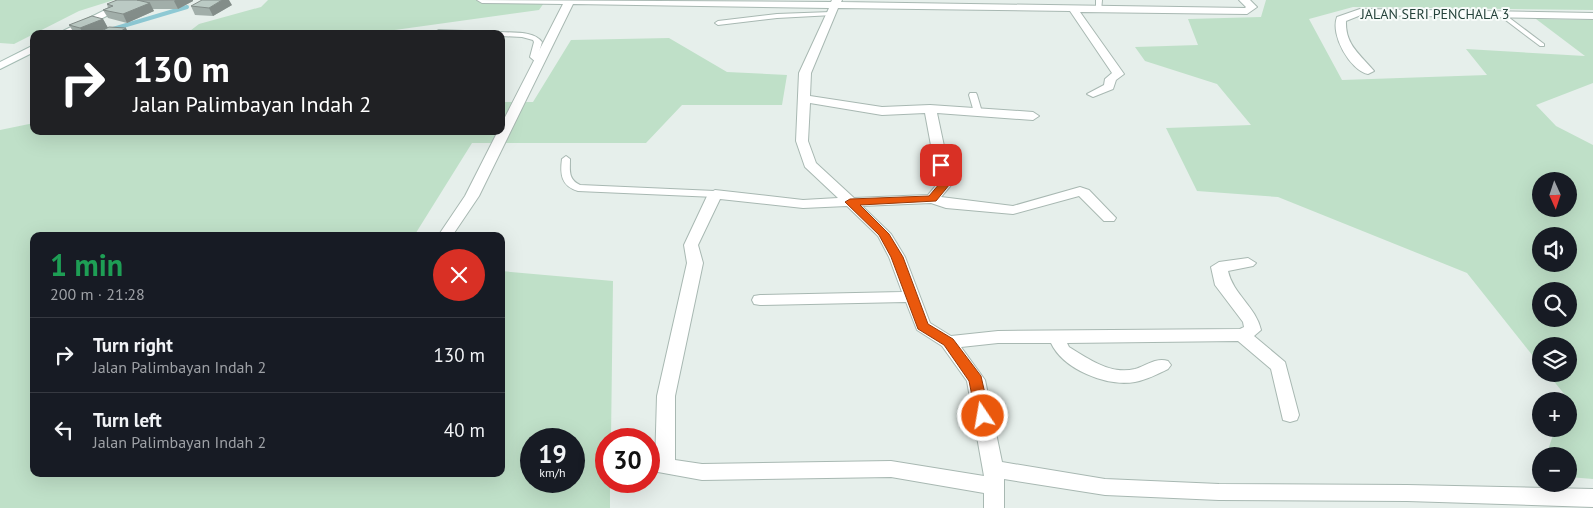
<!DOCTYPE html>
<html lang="en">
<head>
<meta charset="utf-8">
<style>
  body { margin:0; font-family:"PT Sans",sans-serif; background:#242831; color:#f1f3f6; height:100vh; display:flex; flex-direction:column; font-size:19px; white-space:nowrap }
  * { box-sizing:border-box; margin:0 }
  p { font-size:16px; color:#9ea1a6 }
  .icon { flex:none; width:28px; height:28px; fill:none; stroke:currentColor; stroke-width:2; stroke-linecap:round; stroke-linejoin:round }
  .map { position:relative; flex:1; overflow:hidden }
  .side { position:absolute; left:30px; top:232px; width:475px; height:245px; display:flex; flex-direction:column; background:#171b24; border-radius:10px; box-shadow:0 5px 20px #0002 }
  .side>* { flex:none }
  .hud { position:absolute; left:30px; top:30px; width:475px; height:105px; border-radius:10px; box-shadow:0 5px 20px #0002; background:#202124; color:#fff; overflow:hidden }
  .needle { width:32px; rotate:177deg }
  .fabs { position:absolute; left:1532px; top:172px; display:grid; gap:10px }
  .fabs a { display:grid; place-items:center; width:45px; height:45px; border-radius:50%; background:#171b24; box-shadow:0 5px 20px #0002; font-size:25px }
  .speed { position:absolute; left:520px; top:428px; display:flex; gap:10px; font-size:25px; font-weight:700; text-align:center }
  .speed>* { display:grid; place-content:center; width:65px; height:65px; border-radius:50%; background:#171b24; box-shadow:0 5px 20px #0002; line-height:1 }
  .speed small { font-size:12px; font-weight:400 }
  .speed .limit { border:8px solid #d22; background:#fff; color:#111 }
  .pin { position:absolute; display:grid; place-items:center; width:42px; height:42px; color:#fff; margin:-21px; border-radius:10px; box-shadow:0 2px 8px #0006 }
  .me { position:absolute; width:55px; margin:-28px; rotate:348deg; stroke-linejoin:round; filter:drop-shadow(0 0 4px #0008) }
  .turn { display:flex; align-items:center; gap:18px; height:105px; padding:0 20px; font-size:22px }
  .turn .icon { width:65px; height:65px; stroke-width:2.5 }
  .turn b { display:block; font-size:35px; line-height:42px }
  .round { display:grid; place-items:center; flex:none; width:52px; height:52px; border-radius:26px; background:#242831 }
  .headline { display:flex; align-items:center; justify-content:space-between; height:85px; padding:0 20px }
  h1 { font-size:30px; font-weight:700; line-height:38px; color:#1e9e55 }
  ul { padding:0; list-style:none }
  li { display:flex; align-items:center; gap:15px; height:75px; padding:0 20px; border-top:1px solid #363941 }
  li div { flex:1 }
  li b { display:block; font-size:19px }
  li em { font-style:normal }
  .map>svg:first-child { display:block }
  .green { fill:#bfe0c8; fill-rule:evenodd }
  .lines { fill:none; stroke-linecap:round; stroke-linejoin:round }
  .stream { stroke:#8ec9d4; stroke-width:4 }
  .lane-casing { stroke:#a8b8b2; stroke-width:2 }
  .street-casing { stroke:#a8b8b2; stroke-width:2 }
  .secondary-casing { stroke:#a4bbb3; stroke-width:2 }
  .lane { fill:#fff; fill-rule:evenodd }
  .street { fill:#fff; fill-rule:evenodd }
  .secondary { fill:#fff; fill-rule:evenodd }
  .wall { fill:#a1aea9 }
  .shaded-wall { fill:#838d89 }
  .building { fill:#bbcac4; stroke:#838d89 }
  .route { fill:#ea580c; stroke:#983908 }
  .labels { text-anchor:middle; stroke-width:4; stroke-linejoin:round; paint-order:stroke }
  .far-street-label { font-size:14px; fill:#24423a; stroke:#f7fbf9 }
</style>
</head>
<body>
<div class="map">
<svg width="1593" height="508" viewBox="0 0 1593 508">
  <rect width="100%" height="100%" fill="#e6efeb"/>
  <g class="green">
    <path d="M0,0H114L79,11L14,44L0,43Z"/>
    <path d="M268,0H546L539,10L366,34H186L199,24L261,7Z"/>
    <path d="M1266,0H1593V10L1353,7L1309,19L1342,80L1487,75L1466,49L1585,56L1536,19L1593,20V83L1536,105L1556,126L1593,145V479L1569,477V456H1546L1555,429H1569V401H1563L1565,395L1548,374H1569V346H1541V366L1467,273L1278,197L1197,191L1166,128L1251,125L1217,84L1145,61L1135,47L1198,45L1188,19L1261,17ZM1541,181H1569V209H1541ZM1541,236H1569V264H1541ZM1541,291H1569V319H1541Z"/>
    <path d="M669,38L727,72L787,75L782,105H682L646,143H472L414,236H34V474H501V271L613,281L611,439H606V481H610V508H0V130L34,123V131H501V102H533L571,40ZM531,439H574V481H531Z"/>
  </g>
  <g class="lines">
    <path class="stream" d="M113,29L187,7"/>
    <defs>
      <g id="lane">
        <path d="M1096,0H1102L1101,11L1096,10Z"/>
        <path d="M831,12L834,14L833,15L777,18L718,25L715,23L718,21L777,14Z"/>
        <path d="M1499,13H1503L1544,44V46H1540L1499,15Z"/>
        <path d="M439,30L490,32L493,34L437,33V31Z"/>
        <path d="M501,32C514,33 534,31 542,42L538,56L543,59V63H537L530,57L534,42L533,40L522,37L501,36V34H498Z"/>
        <path d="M970,93H976L977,95L982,112L981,114H978L974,112L969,95Z"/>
        <path d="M566,156L570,159C570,171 568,179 580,185L715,191L720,194L715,197L578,191C561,186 560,174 562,159Z"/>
      </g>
      <g id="street">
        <path d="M477,0L831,2L832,0H842L841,2L1245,8L1246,7L1239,0H1250L1257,7L1247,14L1080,12L1124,74L1116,80L1113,89L1093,97L1087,94L1104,85L1105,79L1112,73L1070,11L838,8L811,73L810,96L882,107L930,105L1033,112L1039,116L1033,120L937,113L952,184L941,197L1013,206L1080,187L1089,190L1116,218L1114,221H1104L1079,196L1013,214L946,208L931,203L862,206L891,234L905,257L930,323L951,336L998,331L1240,329L1244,327L1243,322L1215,285L1211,267L1219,262L1248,258L1256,263L1253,266L1228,271C1233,294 1256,307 1261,330L1254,336L1285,362L1299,415L1297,420L1290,422L1283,420L1271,369L1238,341L1067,343L1069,347C1089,359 1110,375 1135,369C1146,366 1156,357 1168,361L1171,365L1168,369C1158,374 1146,380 1135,382C1106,387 1063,369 1051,343H998L961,347L985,380L1002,462L1105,479L1219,484L1407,485L1593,489V507L1407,501L1219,500L1105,495L1004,479V508H984V493L891,477L702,480L658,472L655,466L657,396L687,263L684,245L708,194L715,190L803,200L838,198L805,167L796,141L799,73L829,8L573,4L479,196L452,236H438L465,196L498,131H501V125L563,4L482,3ZM810,103L882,115L925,113L938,183L928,195L854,198L816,163L808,141ZM720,199L803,208L847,206L878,236L889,257L902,292L760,295L754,296L752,300L754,304L760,305L906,302L917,330L942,346L967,381L984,476L891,461L702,464L675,460V396L703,263L698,245Z"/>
        <path d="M1360,9L1593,13V19L1361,15L1346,21C1345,45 1360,54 1374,71L1368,74C1350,70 1330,35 1337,17Z"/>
      </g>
      <g id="secondary">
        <path d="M125,0H138L71,34H57Z"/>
        <path d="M34,45V52L0,69V62Z"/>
      </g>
    </defs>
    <use href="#lane" class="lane-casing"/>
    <use href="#street" class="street-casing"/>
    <use href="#secondary" class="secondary-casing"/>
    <use href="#lane" class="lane"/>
    <use href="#street" class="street"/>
    <use href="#secondary" class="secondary"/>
  </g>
  <g class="wall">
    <path d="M117,0L193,1L178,9H152L154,11L127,23L108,18L103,10L108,8L107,4Z"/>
    <path d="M232,5L213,16L195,15L191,6Z"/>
    <path d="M103,19L108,28L92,34L74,33L69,25Z"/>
  </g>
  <g class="shaded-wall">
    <path d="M175,0H193V1L178,9L174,1Z"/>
    <path d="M222,0H229L232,5L213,16L209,8Z"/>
    <path d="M150,3L154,11L127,23L123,14Z"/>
    <path d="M103,19L108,28L92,34H84L80,28Z"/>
    <path d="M126,28L129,34H116Z"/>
  </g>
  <g class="building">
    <path d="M117,0H175H137L150,3L123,14L103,10L113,6L107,4Z"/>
    <path d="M202,0H222L209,8L191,6Z"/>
    <path d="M92,16L103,19L80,28L69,25Z"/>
    <path d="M109,27L126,28L116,34H96Z"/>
  </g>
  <path class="route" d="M941,162L946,165L950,184L936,201L860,205L889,234L903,257L928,324L953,339L981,376L990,416L988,419H978L976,416L969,381L944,345L918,329L891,257L879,235L845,202L850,199L929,196L940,183L936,165Z"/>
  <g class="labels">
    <g class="far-street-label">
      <text x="1435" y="19">JALAN SERI PENCHALA 3</text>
    </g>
  </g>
</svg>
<div class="fabs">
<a><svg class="needle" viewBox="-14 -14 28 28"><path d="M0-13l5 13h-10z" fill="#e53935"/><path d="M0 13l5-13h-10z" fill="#9ea1a6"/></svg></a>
<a><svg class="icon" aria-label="sound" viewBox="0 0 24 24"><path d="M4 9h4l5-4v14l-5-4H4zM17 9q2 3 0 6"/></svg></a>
<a><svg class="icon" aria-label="search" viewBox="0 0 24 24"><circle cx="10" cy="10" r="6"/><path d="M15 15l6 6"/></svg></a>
<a><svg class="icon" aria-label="layers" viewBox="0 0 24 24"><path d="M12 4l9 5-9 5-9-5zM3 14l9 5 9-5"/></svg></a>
<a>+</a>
<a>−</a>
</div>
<div class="speed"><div>19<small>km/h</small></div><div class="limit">30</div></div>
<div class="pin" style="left:941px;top:165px;background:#d93025"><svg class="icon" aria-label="arrive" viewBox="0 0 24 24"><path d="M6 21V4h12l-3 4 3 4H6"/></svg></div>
<svg class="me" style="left:983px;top:416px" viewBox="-20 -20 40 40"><circle r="17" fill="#ea580c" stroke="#fff" stroke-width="3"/><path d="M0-11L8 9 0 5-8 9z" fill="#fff"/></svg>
<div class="hud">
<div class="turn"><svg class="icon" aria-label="right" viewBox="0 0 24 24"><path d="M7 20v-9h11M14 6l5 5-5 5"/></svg><div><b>130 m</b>Jalan Palimbayan Indah 2</div></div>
</div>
<section class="side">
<div class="headline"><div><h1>1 min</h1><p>200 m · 21:28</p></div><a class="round" style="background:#d93025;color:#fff"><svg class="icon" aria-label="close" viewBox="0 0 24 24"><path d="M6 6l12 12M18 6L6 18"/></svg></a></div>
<ul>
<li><svg class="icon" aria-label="right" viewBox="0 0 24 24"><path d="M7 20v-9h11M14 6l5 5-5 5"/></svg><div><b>Turn right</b><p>Jalan Palimbayan Indah 2</p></div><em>130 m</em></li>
<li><svg class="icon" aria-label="left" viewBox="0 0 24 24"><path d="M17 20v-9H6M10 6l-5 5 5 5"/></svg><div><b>Turn left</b><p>Jalan Palimbayan Indah 2</p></div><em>40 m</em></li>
</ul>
</section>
</div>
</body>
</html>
